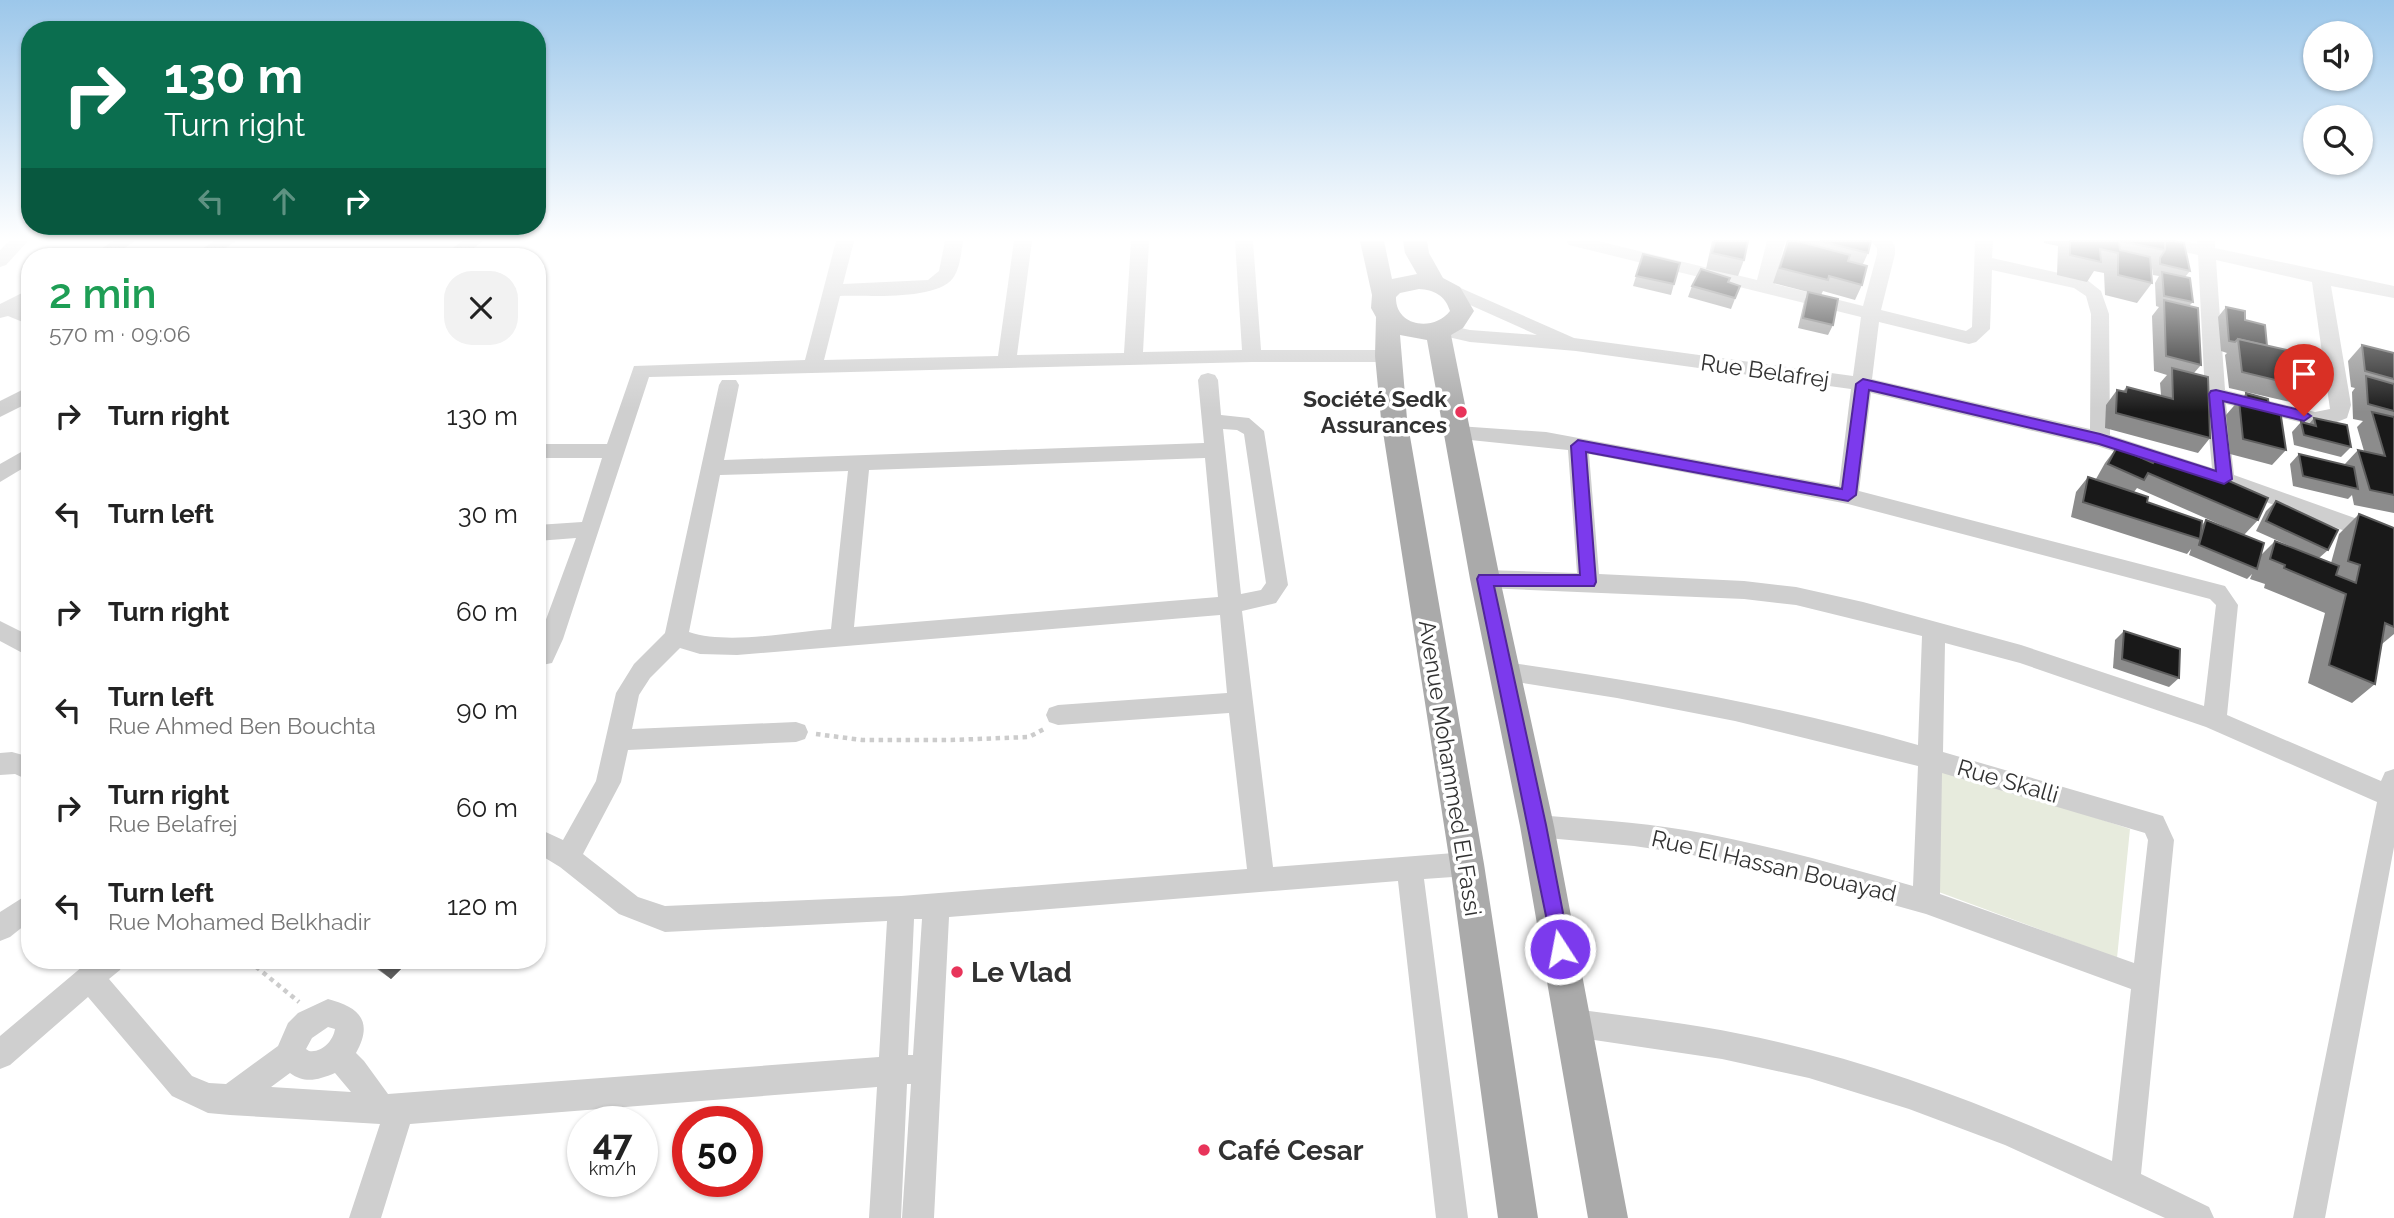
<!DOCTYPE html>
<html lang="en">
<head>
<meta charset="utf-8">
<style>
  body { margin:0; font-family:Raleway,sans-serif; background:#f2f2f2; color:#222; height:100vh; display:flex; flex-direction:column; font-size:26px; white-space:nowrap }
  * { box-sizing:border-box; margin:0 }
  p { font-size:23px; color:#767676 }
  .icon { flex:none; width:38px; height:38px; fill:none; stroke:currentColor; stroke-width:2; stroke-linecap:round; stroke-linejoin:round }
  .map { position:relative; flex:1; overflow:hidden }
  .drawer { position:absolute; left:21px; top:248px; width:525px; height:721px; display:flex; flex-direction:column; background:#fff; border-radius:28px; box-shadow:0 2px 5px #0004 }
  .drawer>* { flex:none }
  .guide { position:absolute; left:21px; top:21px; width:525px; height:214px; border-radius:28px; box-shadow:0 2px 5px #0004; background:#0b6e4f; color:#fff; overflow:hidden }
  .controls { position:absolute; left:2303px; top:21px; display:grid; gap:14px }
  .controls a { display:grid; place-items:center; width:70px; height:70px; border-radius:50%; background:#fff; box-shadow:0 2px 5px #0004; font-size:35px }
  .speed { position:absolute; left:567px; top:1106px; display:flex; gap:14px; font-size:35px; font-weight:700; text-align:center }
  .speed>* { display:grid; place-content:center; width:91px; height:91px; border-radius:50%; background:#fff; box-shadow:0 2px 5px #0004; line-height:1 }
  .speed small { font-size:18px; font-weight:400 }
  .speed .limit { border:10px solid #d22; background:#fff; color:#111 }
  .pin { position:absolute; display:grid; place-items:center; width:60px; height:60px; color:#fff; margin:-72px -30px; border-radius:50% 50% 50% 0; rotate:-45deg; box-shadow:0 0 7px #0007 }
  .pin .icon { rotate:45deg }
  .me { position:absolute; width:77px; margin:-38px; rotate:349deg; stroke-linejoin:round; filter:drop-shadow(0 0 5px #0008) }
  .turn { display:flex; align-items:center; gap:24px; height:147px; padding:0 28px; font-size:32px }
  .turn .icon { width:91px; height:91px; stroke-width:2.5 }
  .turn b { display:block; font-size:49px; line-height:60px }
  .lanes { display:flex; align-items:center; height:66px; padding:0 28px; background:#0003; justify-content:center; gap:35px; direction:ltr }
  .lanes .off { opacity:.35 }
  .round { display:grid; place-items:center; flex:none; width:74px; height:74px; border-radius:28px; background:#f2f2f2 }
  .overview { display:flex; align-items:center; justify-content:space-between; height:119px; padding:0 28px }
  h1 { font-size:42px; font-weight:600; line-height:52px; color:#1e9e55 }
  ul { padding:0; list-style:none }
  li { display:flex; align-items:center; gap:21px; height:98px; padding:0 28px }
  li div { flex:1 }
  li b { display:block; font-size:26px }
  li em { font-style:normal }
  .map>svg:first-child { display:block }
  .green { fill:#e7ebdd }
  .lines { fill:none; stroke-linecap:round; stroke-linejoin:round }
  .path { stroke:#ccc; stroke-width:4.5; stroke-dasharray:4.5 4.5; stroke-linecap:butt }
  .minor { fill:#cfcfcf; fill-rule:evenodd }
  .major { fill:#aaa; fill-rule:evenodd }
  .wall { fill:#8c8c8c; fill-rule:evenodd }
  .shaded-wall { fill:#5e5e5e }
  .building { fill:#191919; stroke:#5e5e5e; stroke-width:2 }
  .route { fill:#7c3aed; stroke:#51269a; stroke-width:2 }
  .poi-dot { fill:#e8345a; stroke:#fff; stroke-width:2.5 }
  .labels { text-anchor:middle; stroke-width:7; stroke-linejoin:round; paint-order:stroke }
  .street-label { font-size:23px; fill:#323232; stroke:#fff }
  .poi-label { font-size:23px; font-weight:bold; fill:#323232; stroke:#fff; text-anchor:end }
  .near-poi-label { font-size:28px; font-weight:bold; fill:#323232; stroke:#fff; text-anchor:start }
</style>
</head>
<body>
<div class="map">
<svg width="2394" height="1218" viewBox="0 0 2394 1218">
  <rect width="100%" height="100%" fill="#fff"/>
  <path class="green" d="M1936,765L2130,829L2117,958L1928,888Z"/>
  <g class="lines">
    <g class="path">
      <path d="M816,734L862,740H951L1029,737L1044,729"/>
      <path d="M249,961L299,1002"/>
    </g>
    <g class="minor">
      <path d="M9,241H28L6,265L0,267V250Z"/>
      <path d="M113,241H135L111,257H89Z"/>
      <path d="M214,241H236L212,257H190Z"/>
      <path d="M462,241H483L462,257H441Z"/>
      <path d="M836,241H854L843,284L928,280L939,271L945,241H963C961,254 960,268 953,278C936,301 867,295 840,296L824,360L998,356L1014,241H1032L1017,355L1124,353L1131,241H1149L1143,352L1242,350L1235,241H1253L1261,350H1388L1395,351L1398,356L1395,361L1388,362H1252L649,377L563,639L552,663L537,666V644L576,538L537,541V525L582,522L602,458H537V444H607L634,366L805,360Z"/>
      <path d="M1566,241H1598L1757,280L1767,241H1785L1775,284L1863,306L1877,254V248L1871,241H1891L1895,246V254L1881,310L1966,331L1972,327L1975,241H1993L1992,258L2086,279L2101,291L2109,314L2110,435L2212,468L2205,394L2198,255L2153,245L2150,241H2184L2197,244V241H2215V248L2394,286V298L2331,286L2351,405L2347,418L2327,426H2315L2226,404L2234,475L2394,532V549L2217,484L2097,446L1871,393L1859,491L2225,586L2238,605L2227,715L2381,781L2385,772L2394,769V847L2325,1218H2293L2377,802L2206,727L2020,663L1945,643L1943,752L2163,816L2174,840L2141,1174L2209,1207L2214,1218H2165L2005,1145L1909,1109L1809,1078L1722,1059L1574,1037L1564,1033L1560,1023L1564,1013L1574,1009C1642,1018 1711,1026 1778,1042C1893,1068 2004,1113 2112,1161L2131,989L1926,914L1829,887L1688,854L1634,846L1537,837L1528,834L1524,826L1528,818L1537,815C1587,819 1636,822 1685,830C1762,843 1838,865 1913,886L1918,766L1735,721L1617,698L1497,679L1493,672L1497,665L1505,662C1644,682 1783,706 1918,745L1922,636L1796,605L1744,599L1485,588L1477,585L1474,579L1477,573L1485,570L1577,573L1568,450L1451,438L1448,433L1451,428L1458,426L1546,432L1839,486L1851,389L1576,351L1470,342L1435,334L1433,330L1435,326L1442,324L1470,330L1537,335L1441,292L1438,288L1441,284L1447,282L1574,338L1853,376L1861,317L1569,245ZM2216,260L2312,282L2330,409L2315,412L2225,390ZM1992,270L2074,288L2086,296L2091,314L2090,429L1872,379L1879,322L1969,344L1976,342L1990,329ZM1589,454L1848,504L2210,599L2216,605L2204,706L2021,645L1863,602L1796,587L1744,581L1599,574ZM1942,773L2145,833L2148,840L2134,963L1940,894Z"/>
      <path d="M30,289V303L22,307L30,311V325L8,316L0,318V304Z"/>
      <path d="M1208,373L1215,375L1218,380L1221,415L1249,418L1264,431L1288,585L1276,603L1242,611L1273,867L1467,852L1476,856L1480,864L1476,872L1467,876L1424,879L1468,1218H1436L1398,881L949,917L934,1218H902L911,1084H907L901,1218H869L877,1087L410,1124L381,1218H349L380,1124L230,1115L208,1113L172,1096L88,997L10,1065L0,1069V1036L89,961H124L120,970L109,979L192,1076L209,1083L226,1084L278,1046L288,1023L298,1013L328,999C359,1007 374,1021 356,1053L364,1061L388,1094L879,1057L887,921L665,932L619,914L560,867L537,853V828L563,840L596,781L616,693L634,664L665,633L719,385L722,380H736L739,385L724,460L1204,443L1198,380L1201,375ZM1223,429L1237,430L1244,434L1266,583L1261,590L1241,594ZM1205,458L1218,597L854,627L869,470ZM848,471L831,629C789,632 728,645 689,632L720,475ZM1220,615L1227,693L1058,705L1049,708L1046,715L1049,722L1058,725L1229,713L1247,869L901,896L665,906L638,897L583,854L621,782L628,750L796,742L805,739L808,732L805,725L796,722L632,729L639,695L650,678L680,648L700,654L737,655ZM914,919H922L913,1055H908ZM328,1027L335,1029C333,1041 322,1053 309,1051L306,1049L312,1038ZM290,1073C305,1084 318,1080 335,1073L351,1092L271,1087Z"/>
      <path d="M30,386V402L0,417V401Z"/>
      <path d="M30,447V464L0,482V464Z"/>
      <path d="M0,621L30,636V657L0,641Z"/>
      <path d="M12,752L30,757V781L15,774L0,775V753Z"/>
      <path d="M30,893V921L10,937L0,941V912Z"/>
    </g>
    <path class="major" d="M1360,241H1384L1392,279L1417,274L1405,253L1403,241H1427L1429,253L1443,278L1460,287L1474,311L1463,328L1451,335L1500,579L1554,826L1628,1218H1588L1520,826L1470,579L1427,340L1400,335L1407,419L1484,864L1538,1218H1498L1450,864L1381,419L1375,356L1376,317L1371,308L1372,295ZM1419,289C1434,290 1445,295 1450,311C1434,332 1395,327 1396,297L1400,293Z"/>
  </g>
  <g class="wall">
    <path d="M1712,241H1748L1744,260L1738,276L1706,269Z"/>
    <path d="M1787,241H1871L1868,253L1863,264L1862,285L1855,300L1823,291L1821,295L1833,325L1828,335L1798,328L1804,302L1808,292L1773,283Z"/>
    <path d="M2044,241H2174L2190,271L2185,277L2193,302L2189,306L2201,365L2194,373L2210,438L2198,453L2105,428L2106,405L2117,390L2123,391L2127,387L2161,395L2160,383L2167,375L2154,371L2152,316L2159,307L2156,306L2155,283L2159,276L2153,275L2152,268L2151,270L2152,283L2137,303L2105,295L2104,273L2094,271L2087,282L2057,275L2058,246L2044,243Z"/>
    <path d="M1643,254L1674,284L1671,295L1633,286Z"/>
    <path d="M1728,283L1740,286L1731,309L1688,297L1692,286Z"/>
    <path d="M2226,307L2245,320L2267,346L2301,361L2317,390L2303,405L2229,388L2225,355L2227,353L2221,351L2218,317Z"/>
    <path d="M2362,345L2394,353V513L2354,505L2352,495L2348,499L2293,486L2290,464L2299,454L2344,465L2358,450L2364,451L2357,427L2363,421L2353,419L2352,392L2355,388L2351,387L2348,361Z"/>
    <path d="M2246,393L2269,407L2286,450L2272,465L2230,454L2226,415L2239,400H2240Z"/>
    <path d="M2314,418L2351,447L2341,457L2294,445L2292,432L2301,422L2309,424Z"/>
    <path d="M2117,447L2152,462L2157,456L2209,478L2211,476L2258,520L2244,535L2261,555L2275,541L2292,547L2256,531L2266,511L2276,501L2328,550L2319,558L2331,563L2339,534L2359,514L2394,528V634L2382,644L2375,684L2352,703L2308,683L2325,613L2264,588L2265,584L2250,579L2252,574L2247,579L2189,555L2191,549L2187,554L2071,517L2076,492L2088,477L2103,482L2096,479L2105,463ZM2137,488L2237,532L2206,520L2202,525L2147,502L2134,492Z"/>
    <path d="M2124,631L2179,678L2169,687L2113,668L2115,640Z"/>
    <path d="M366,961H409L391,979Z"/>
  </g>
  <path class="shaded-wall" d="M376,961H409L391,979L373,964Z"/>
  <g class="building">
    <path d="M1715,241H1748L1744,260L1712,253Z"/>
    <path d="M1788,241H1797L1850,255L1848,261L1867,266L1862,285L1829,276L1828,280L1780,268Z"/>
    <path d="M1820,241H1871L1868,253Z"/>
    <path d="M2070,241H2165V250L2119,241L2120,250L2150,257L2152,283L2118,275V253L2100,249L2101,262L2070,255Z"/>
    <path d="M2165,241H2174L2184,243L2190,271L2160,264V258L2165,250Z"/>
    <path d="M1643,254L1680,263L1674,284L1636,276Z"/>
    <path d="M1701,269L1730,278L1728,282L1740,286L1735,298L1692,286Z"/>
    <path d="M2162,272L2190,278L2193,302L2164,296Z"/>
    <path d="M1808,292L1838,299L1833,325L1803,318Z"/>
    <path d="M2164,300L2198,308L2201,365L2166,356Z"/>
    <path d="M2226,307L2245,311V320L2265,325L2267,346L2238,339L2235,342L2229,341Z"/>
    <path d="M2238,339L2300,353L2301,361L2312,363L2317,390L2242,372Z"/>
    <path d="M2362,345L2394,353V379L2365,371Z"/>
    <path d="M2172,368L2208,377L2210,438L2116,413L2117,390L2126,392L2127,387L2173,399Z"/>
    <path d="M2366,376L2394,384V411L2368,404Z"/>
    <path d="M2246,393L2268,399L2269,407L2280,410L2286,450L2243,439L2239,400L2247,402Z"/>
    <path d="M2372,412L2394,417V495L2370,490L2358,450L2385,456Z"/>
    <path d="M2314,418L2347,425L2351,447L2304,435L2301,422L2316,426Z"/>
    <path d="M2117,447L2153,463L2157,456L2210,478L2211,476L2229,481L2268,498L2258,520L2148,473L2144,480L2108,464Z"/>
    <path d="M2299,454L2354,467L2358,489L2303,476Z"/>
    <path d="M2088,477L2148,497L2147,502L2202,521L2200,539L2083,502Z"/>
    <path d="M2276,501L2338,530L2328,550L2266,521Z"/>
    <path d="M2359,514L2394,528V627L2385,623L2375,684L2329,665L2346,594L2284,568L2285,565L2270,559L2275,541L2339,566L2336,575L2356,583L2360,565L2348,561Z"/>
    <path d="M2206,520L2264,543L2257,569L2199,545Z"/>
    <path d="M2124,631L2180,649L2179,678L2122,659Z"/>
  </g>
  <linearGradient id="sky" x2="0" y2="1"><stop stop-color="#9cc7ea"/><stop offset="0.58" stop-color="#fff"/><stop offset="1" stop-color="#fff" stop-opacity="0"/></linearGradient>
  <rect width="2394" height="412" fill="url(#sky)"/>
  <path class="route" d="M1863,379L2100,434L2216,471L2209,394L2211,391L2216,390L2304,411L2311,416L2304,421L2223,401L2232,479L2224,484L2099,444L1869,390L1856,495L1848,501L1586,452L1596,582L1594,586H1494L1546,825L1570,949L1567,955L1560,958L1554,955L1477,579L1479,575H1580L1571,446L1578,440L1842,489L1856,384Z"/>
  <g class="poi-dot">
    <circle cx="1461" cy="412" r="7"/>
    <circle cx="957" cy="972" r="7"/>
    <circle cx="1204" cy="1150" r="7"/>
  </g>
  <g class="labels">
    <g class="street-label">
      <text transform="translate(1765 371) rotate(8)" y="8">Rue Belafrej</text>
      <text transform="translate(1450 768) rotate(81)" y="8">Avenue Mohammed El Fassi</text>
      <text transform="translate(2008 781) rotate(16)" y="8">Rue Skalli</text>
      <text transform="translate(1774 866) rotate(13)" y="8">Rue El Hassan Bouayad</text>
    </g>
    <g class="poi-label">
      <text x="1447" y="407">Société Sedk<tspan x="1447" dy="26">Assurances</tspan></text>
    </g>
    <g class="near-poi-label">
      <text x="971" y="982">Le Vlad</text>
      <text x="1218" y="1160">Café Cesar</text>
    </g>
  </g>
</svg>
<div class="controls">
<a><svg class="icon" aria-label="sound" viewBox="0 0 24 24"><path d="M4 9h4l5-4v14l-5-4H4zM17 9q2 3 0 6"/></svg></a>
<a><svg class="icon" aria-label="search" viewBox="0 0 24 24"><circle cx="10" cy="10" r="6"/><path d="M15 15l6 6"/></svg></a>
</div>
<div class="speed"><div>47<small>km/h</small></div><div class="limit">50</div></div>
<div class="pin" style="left:2304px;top:416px;background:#d93025"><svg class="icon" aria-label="arrive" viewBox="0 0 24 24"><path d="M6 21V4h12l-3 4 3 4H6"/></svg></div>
<svg class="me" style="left:1560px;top:949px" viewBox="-20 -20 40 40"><circle r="17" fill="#7c3aed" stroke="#fff" stroke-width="3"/><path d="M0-11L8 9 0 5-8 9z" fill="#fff"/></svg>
<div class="guide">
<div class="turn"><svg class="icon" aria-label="right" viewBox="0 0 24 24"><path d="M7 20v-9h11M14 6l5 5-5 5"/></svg><div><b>130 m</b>Turn right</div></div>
<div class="lanes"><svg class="icon off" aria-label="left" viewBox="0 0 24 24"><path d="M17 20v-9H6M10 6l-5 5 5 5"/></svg><svg class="icon off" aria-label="ahead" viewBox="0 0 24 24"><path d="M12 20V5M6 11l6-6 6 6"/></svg><svg class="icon" aria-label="right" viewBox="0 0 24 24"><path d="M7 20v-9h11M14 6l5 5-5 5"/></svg></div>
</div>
<section class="drawer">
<div class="overview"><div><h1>2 min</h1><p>570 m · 09:06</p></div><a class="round"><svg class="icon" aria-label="close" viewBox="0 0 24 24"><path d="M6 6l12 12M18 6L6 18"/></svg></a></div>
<ul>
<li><svg class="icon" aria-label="right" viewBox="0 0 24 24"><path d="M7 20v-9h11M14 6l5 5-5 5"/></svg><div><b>Turn right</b></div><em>130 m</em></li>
<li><svg class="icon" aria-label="left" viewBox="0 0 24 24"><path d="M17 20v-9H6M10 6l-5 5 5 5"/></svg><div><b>Turn left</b></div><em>30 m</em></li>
<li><svg class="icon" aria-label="right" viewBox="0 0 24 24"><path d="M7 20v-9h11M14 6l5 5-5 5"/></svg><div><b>Turn right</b></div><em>60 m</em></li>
<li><svg class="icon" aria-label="left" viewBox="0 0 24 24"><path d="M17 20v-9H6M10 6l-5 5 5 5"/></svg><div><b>Turn left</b><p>Rue Ahmed Ben Bouchta</p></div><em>90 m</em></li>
<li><svg class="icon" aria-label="right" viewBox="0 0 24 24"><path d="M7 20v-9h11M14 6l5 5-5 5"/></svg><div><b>Turn right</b><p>Rue Belafrej</p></div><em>60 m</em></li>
<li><svg class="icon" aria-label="left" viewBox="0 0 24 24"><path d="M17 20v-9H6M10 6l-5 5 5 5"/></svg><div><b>Turn left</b><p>Rue Mohamed Belkhadir</p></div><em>120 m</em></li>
</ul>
</section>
</div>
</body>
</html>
